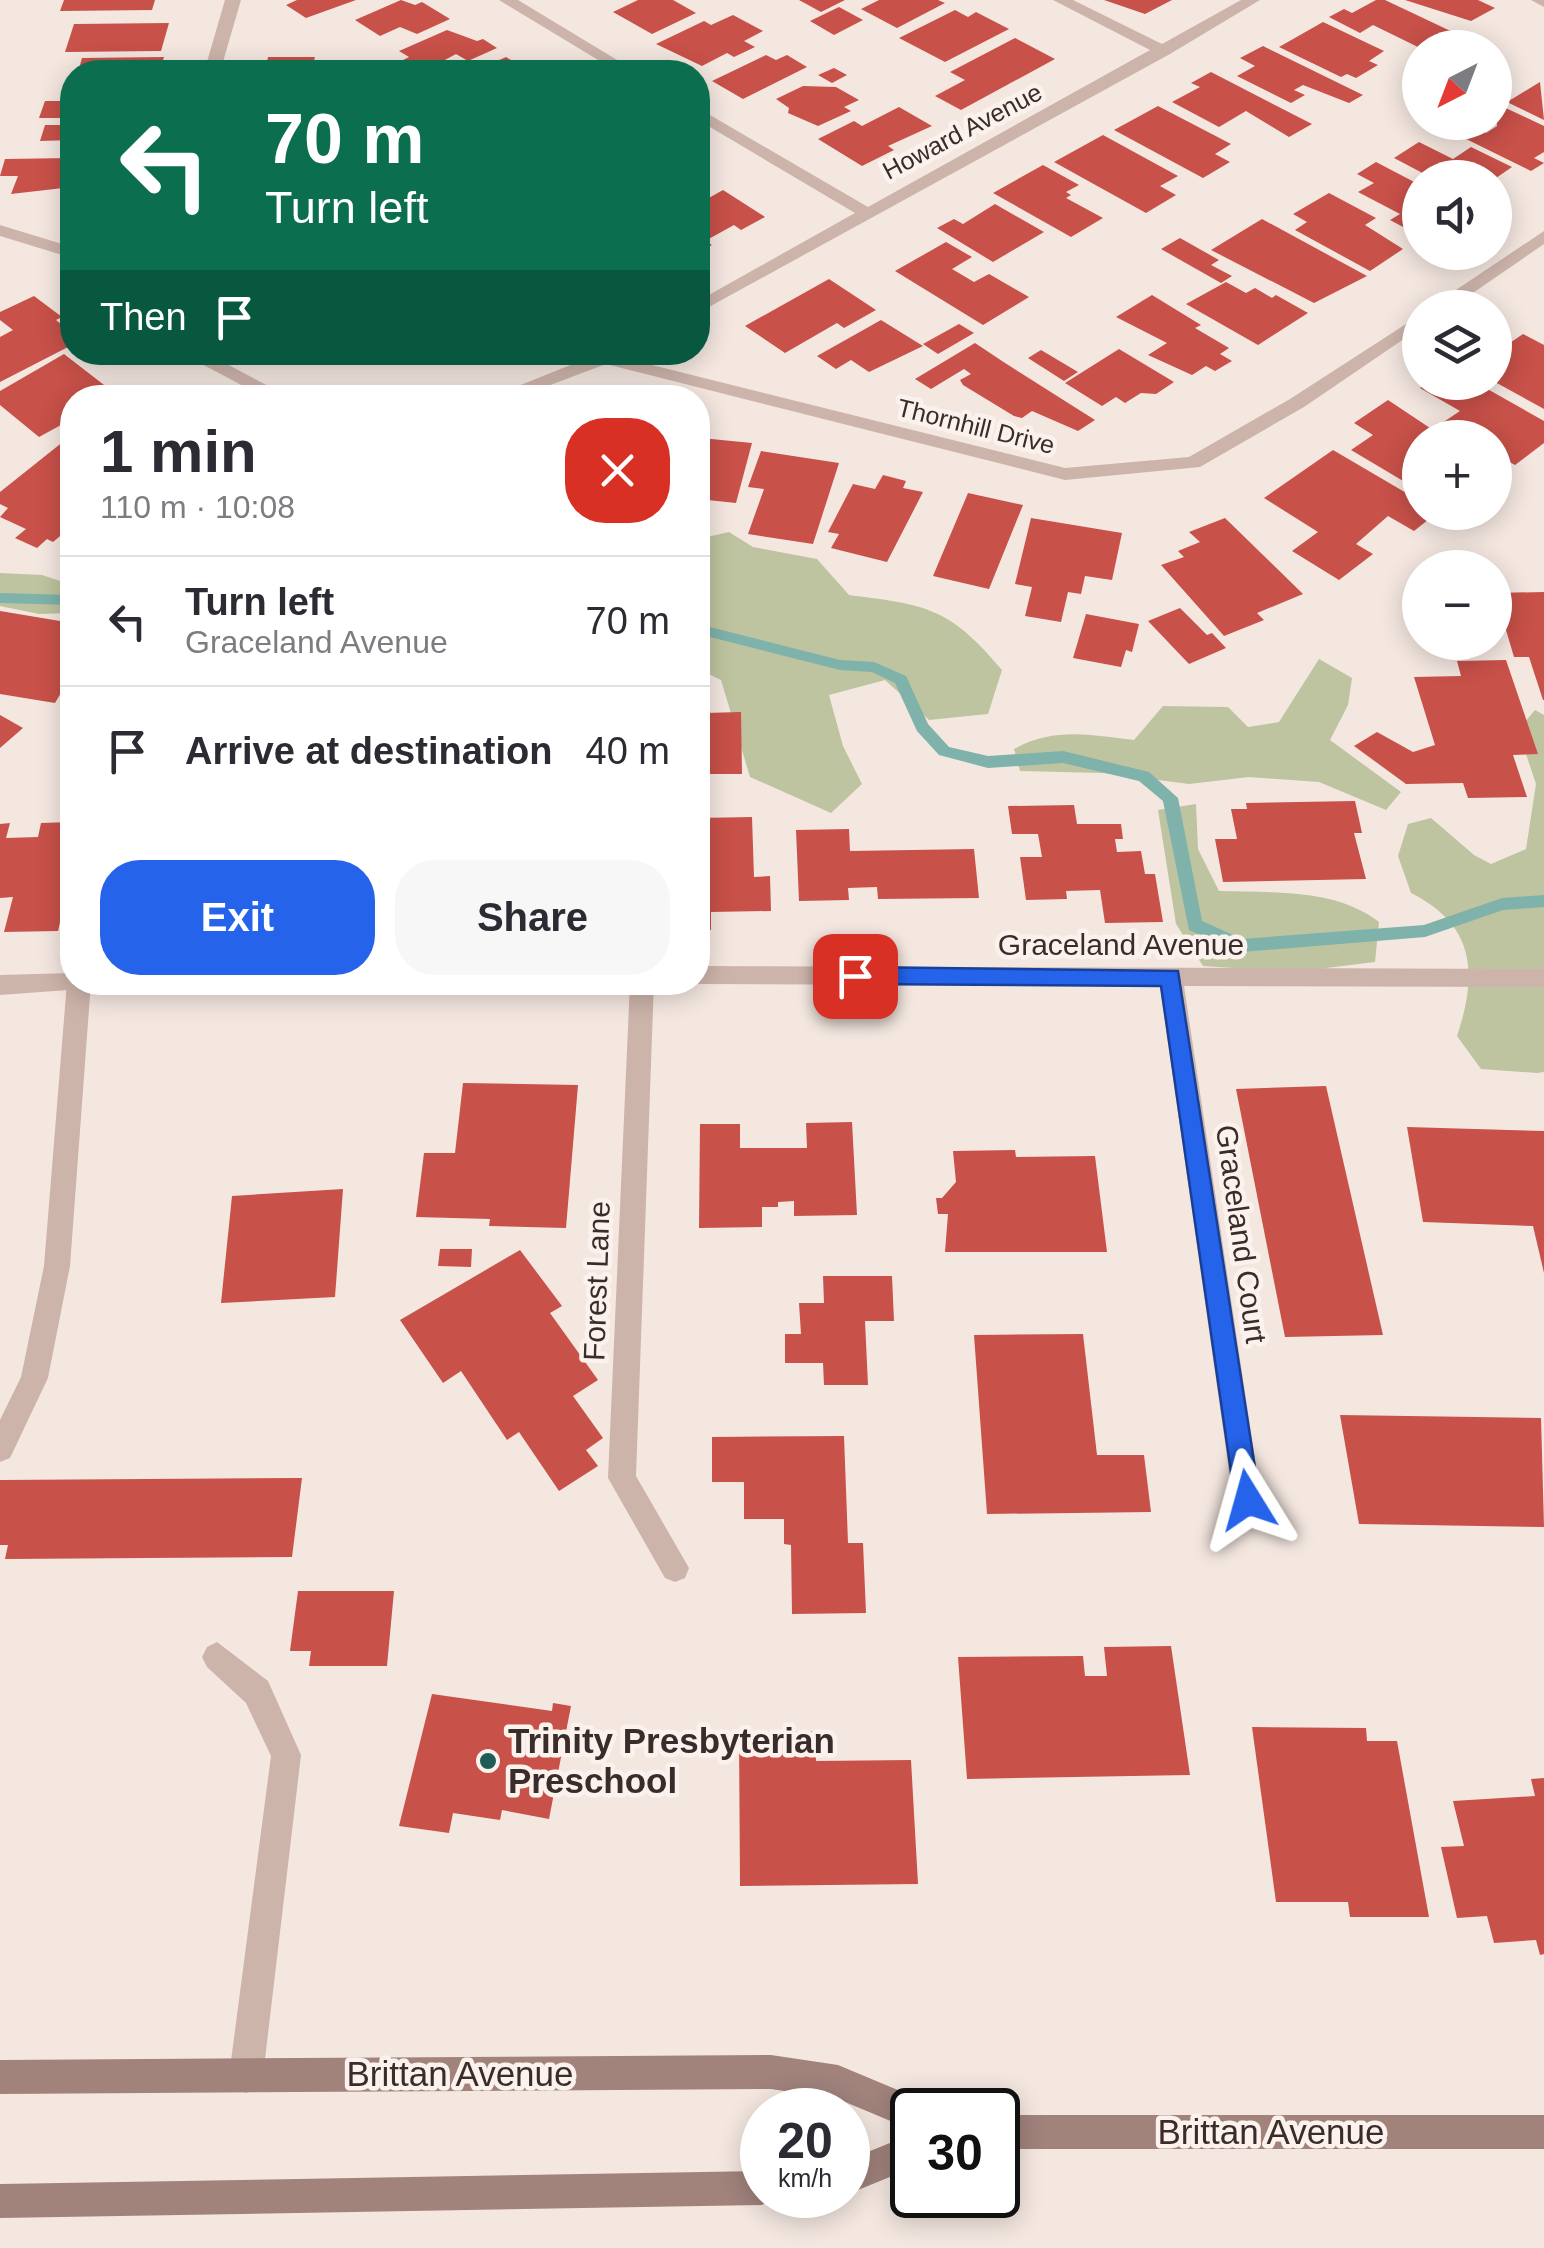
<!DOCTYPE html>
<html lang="en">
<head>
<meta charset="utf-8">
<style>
  body { margin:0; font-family:Arial,sans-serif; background:#f7f7f7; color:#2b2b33; height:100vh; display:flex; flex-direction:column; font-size:38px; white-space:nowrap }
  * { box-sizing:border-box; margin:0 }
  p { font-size:32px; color:#7c7c81 }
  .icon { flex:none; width:55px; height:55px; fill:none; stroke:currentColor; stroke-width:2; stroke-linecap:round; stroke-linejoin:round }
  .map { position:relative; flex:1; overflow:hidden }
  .details { position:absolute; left:60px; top:385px; width:650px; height:610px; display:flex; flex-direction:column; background:#fff; border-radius:40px; box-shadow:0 5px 25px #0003 }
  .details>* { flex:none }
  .hud { position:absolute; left:60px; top:60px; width:650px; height:305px; border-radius:40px; box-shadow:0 5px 25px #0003; background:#0b6e4f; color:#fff; overflow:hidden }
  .needle { width:65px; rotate:222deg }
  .buttons { position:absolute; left:1402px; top:30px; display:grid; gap:20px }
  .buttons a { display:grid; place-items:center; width:110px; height:110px; border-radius:50%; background:#fff; box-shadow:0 5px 25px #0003; font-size:50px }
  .speed { position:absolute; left:740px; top:2088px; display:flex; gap:20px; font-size:50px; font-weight:700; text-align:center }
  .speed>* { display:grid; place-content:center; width:130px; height:130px; border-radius:50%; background:#fff; box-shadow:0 5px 25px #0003; line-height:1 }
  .speed small { font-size:25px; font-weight:400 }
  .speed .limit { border:5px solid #111; border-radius:15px; background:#fff; color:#111 }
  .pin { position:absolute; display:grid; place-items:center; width:85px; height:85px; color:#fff; margin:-42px; border-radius:20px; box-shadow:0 5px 15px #0006 }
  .me { position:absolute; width:110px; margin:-55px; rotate:352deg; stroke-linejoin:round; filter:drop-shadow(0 0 8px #0008) }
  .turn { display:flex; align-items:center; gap:35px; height:210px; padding:0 40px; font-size:45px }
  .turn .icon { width:130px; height:130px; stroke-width:2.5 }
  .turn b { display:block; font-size:70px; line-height:85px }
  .then { display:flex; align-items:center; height:95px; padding:0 40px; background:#0003; gap:20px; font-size:38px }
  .round { display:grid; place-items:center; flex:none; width:105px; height:105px; border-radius:40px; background:#f7f7f7 }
  .head { display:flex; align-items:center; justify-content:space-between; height:170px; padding:0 40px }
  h1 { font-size:60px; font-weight:700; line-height:75px }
  .action { display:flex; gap:20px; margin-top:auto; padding:20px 40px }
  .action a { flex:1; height:115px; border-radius:40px; background:#2563eb; color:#fff; font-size:40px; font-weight:700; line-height:115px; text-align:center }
  .action a+a { background:#f7f7f7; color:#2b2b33 }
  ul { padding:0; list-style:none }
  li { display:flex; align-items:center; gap:30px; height:130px; padding:0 40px; border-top:2px solid #e1e1e2 }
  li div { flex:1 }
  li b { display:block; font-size:38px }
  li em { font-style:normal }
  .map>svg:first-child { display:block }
  .green { fill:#bec49f }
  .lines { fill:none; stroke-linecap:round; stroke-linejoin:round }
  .stream { fill:#7eb2ab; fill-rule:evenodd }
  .building { fill:#c85149 }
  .lane { fill:#cdb4ab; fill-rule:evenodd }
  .street { fill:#cdb4ab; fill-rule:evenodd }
  .secondary { fill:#a1837c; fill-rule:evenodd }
  .route { fill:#2563eb; stroke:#184099; stroke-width:2.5 }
  .poi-dot { fill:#1e5d56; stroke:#fbf2ed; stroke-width:4 }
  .labels { text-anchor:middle; stroke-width:9; stroke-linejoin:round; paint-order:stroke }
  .far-street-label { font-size:25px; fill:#3a2c2a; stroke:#fbf2ed }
  .street-label { font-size:30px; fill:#3a2c2a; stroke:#fbf2ed }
  .near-poi-label { font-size:35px; font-weight:bold; fill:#3a2c2a; stroke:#fbf2ed; text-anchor:start }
  .near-street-label { font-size:35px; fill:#3a2c2a; stroke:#fbf2ed }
</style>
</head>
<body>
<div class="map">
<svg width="1544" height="2248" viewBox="0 0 1544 2248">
  <rect width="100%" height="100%" fill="#f4e7e0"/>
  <g class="green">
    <path d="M729,532L753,547L817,559L849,595C927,605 949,607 1002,670L988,714L929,720L885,680L829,695L843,746L862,784L831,813L750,777L721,680L698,669V539Z"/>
    <path d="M0,573L42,575L72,585V613L39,614L0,606Z"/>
    <path d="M1319,659L1352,678L1348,705L1330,740L1401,792L1386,810L1319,782L1249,777L1189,784L1103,773L1020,771L1014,749C1054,727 1090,735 1134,740L1163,706L1228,707L1248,727L1279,722Z"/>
    <path d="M1535,710L1544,715V1072L1537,1073L1481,1069L1457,1036C1478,973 1475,925 1411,893L1398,856L1408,824L1431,818L1474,855L1491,864L1526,849L1536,784L1518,730Z"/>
    <path d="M1196,804L1198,849L1219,891C1273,893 1336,888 1379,922L1375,962L1294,972L1203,966L1176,924L1158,810Z"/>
  </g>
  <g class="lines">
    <g class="stream">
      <path d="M0,593L72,595V605L0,603Z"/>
      <path d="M698,624L840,660L874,662L906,676L928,724L949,747L988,756L1063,751L1149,772L1178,798L1202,921L1242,939L1424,925L1502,898L1544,895V907L1503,910L1425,937L1241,952L1235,951L1189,930L1163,801L1139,781L1063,763L988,768L939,755L917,731L895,683L872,672L840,670L698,634Z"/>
    </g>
  </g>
  <g class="building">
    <path d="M64,0H155L152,10L60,11Z"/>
    <path d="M297,0H356L306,18L286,5Z"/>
    <path d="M401,0L415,5L422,2L450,19L417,34L400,27L380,36L355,20Z"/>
    <path d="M638,0H673L696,13L652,34L613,12Z"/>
    <path d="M799,0H845L821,12Z"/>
    <path d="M879,0H938L945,3L897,28L861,9Z"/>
    <path d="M1104,0H1172L1145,14Z"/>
    <path d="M1376,0H1385L1459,35L1438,48H1420L1373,25L1360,33L1329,17L1344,9L1352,13Z"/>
    <path d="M1405,0H1478L1495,8L1471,21Z"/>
    <path d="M839,7L863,20L834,35L810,21Z"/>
    <path d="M955,10L968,17L976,12L1009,29L945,62L899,38Z"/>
    <path d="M733,15L763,31L744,41L755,47L734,57L727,53L702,66L656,44L704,21L711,25Z"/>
    <path d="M1323,22L1384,51L1369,61L1378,65L1356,78L1347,74L1341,77L1279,47Z"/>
    <path d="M169,23L161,51L65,52L74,24Z"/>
    <path d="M447,30L477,41L483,39L497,48L468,61L456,54L428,69L417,70L403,60L409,57L399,51Z"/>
    <path d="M1015,38L1055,59L961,110L935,96L965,80L950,72Z"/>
    <path d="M1263,46L1363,95L1349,103L1303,85L1294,90L1305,95L1291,103L1237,76L1255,66L1240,58Z"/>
    <path d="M766,55L776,60L787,55L807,67L743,99L712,81Z"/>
    <path d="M164,57L159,72H78L82,58Z"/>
    <path d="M268,57H315L311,72H265Z"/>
    <path d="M506,57L531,72H473Z"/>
    <path d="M834,68L847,75L832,83L818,75Z"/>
    <path d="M1211,72L1312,124L1289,137L1246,111L1219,127L1172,102L1200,87L1191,83Z"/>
    <path d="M1540,82L1544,120L1507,102Z"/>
    <path d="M803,86L836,87L859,100L844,107L851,111L818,126L788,113L789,108L776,99Z"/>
    <path d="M45,101H72V140L40,141L45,125H64L66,118H39Z"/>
    <path d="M1495,103L1544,126V152L1534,158L1544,163L1531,171L1460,136L1474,127L1486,133L1497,126Z"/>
    <path d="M1158,106L1231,144L1215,154L1230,162L1203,178L1114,130Z"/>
    <path d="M899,107L932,126L888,146L894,150L862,166L818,139L854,121L862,126Z"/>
    <path d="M1103,135L1178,176L1160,186L1176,195L1146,213L1054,162Z"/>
    <path d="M1419,142L1453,159L1471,147L1512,167L1496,178H1432L1394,158Z"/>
    <path d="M72,158V187L11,194L18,176H0L5,159Z"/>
    <path d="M1376,162L1420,185V236L1390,220L1400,214L1358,192L1374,183L1357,174Z"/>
    <path d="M1043,165L1079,185L1066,192L1071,195L1066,198L1103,218L1071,237L993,193Z"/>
    <path d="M723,190L765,217L741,230L734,225L705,241L712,245L698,253V204Z"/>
    <path d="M1329,193L1376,218L1365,225L1403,249L1370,271L1295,230L1307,222L1293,214Z"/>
    <path d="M995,204L1044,232L993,262L937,228L954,219L963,224Z"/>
    <path d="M1262,219L1367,276L1314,303L1211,250Z"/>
    <path d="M1180,238L1219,260L1211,265L1232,276L1221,283L1161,249Z"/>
    <path d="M946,242L972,257L952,269L974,282L989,274L1029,297L983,325L895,271Z"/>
    <path d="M829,279L876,310L844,328L837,323L785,353L745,326Z"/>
    <path d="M1226,282L1246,293L1255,288L1272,298L1276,295L1308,313L1258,345L1186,304Z"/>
    <path d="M1152,295L1201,325L1195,328L1229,348L1220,354L1232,361L1215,371L1206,366L1192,375L1148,355L1167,343L1116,317Z"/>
    <path d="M34,296L62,317L56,320L72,333V345L0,382V337L13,330L0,320V312Z"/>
    <path d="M881,320L923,346L869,372L851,360L836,369L817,356Z"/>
    <path d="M959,324L974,333L938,354L923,344Z"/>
    <path d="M1523,334L1544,345V409L1495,382V353Z"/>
    <path d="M975,343L1002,361L1095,420L1078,431L1032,411L1022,418L1014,416L963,385L960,380L971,374L964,369L931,389L915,379Z"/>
    <path d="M1119,349L1174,382L1156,394L1141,393L1125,403L1116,397L1102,406L1065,383Z"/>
    <path d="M1041,350L1078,372L1064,381L1028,358Z"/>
    <path d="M390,352H445L439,363Z"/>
    <path d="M64,354L117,395L72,398V419L39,437L0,405V391Z"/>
    <path d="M1428,382H1475L1544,421V443L1515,465L1495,454V438H1467L1442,423L1460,411L1420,388Z"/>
    <path d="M1388,400L1445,438H1420V491L1351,450L1373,435L1354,423Z"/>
    <path d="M698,432H702L701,438L752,443L736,503L698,499Z"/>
    <path d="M64,441L72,445V466L65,472L72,476V526L53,542L47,539L37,548L15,538L26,529L0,517L8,508L0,504V492Z"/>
    <path d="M1333,450L1420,501V512H1438L1414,531L1388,516L1356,544L1373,554L1339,580L1292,551L1318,532L1264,498Z"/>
    <path d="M761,451L839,463L813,544L748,534L764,489L748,487Z"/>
    <path d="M883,475L906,481L903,488L923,492L887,562L831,548L839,534L828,532L853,484L875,489Z"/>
    <path d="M968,493L1023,505L989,589L933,576Z"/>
    <path d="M1031,518L1122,533L1112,580L1085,576L1081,594L1068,592L1061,622L1025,616L1032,587L1015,584Z"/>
    <path d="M1225,518L1303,594L1257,613L1264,620L1224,636L1161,565L1184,557L1178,551L1200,542L1189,532Z"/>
    <path d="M1544,592V700H1543L1529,657H1514L1495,593Z"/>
    <path d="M1180,608L1207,635L1212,633L1226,648L1189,664L1148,621Z"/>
    <path d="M0,611L72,623V674L55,703L0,694Z"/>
    <path d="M1086,614L1139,624L1132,652L1126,650L1121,667L1073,658Z"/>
    <path d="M1506,660L1538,754L1513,755L1527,797L1468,798L1463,783L1406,784L1354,746L1377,732L1413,752L1435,745L1414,677L1461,676L1457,661Z"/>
    <path d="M698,674H704L705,713L741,712L742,774H698Z"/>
    <path d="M0,715L23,728L0,748Z"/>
    <path d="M1355,801L1362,833H1354L1366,879L1223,882L1215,839H1237L1231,809H1247L1246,803Z"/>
    <path d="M1074,805L1077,824H1121L1123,839H1115L1117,852L1141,851L1145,874H1155L1163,922L1105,923L1100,890L1066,891L1067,899L1026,900L1020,857H1042L1038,834H1012L1008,806Z"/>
    <path d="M752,817L754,877L770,876L771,911L711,912V930H698V818Z"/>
    <path d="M72,822V871L58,931L4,932L13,897L0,898V824L10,823L6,838L38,837L41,823Z"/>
    <path d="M849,829L850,851L974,849L979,898L878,899L877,887L848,888L849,900L799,901L796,830Z"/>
    <path d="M463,1083L578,1085L566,1228L489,1226L490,1219L416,1217L424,1153H455Z"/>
    <path d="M1326,1086L1383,1335L1285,1337L1236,1089Z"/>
    <path d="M852,1122L857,1215L794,1216V1201L778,1202V1207H762V1227L699,1228L700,1124H740V1148H807L806,1123Z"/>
    <path d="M1407,1127L1544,1131V1273L1533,1226L1423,1222Z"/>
    <path d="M1015,1150L1016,1157L1095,1156L1107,1252H945L948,1214H938L936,1198H942L956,1182L953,1151Z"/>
    <path d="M343,1189L335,1297L221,1303L232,1196Z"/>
    <path d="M440,1249H472L471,1267L438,1266Z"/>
    <path d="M520,1250L562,1306L550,1313L598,1380L573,1396L603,1438L586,1450L598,1466L559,1491L519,1432L507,1440L461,1371L443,1383L400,1320Z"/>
    <path d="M823,1276H892L894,1321H865L868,1385H824L823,1363H785V1334H801L799,1303H824Z"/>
    <path d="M1083,1334L1097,1455H1144L1151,1512L987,1514L974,1335Z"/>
    <path d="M1340,1415L1541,1418L1544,1527L1359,1524Z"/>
    <path d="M844,1436L848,1543H863L866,1613L792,1614L791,1545L784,1544V1519H744V1482H712V1437Z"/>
    <path d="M302,1478L292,1557L5,1559L8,1545H0V1480Z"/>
    <path d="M298,1591H394L387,1666H309L311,1651H290Z"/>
    <path d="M1171,1646L1190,1775L967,1779L958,1657L1083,1656L1085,1676H1107L1104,1647Z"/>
    <path d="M432,1694L552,1711L553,1703L571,1706L549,1819L502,1810L500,1820L453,1813L449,1833L399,1826Z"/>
    <path d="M1252,1727L1366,1728L1367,1741H1397L1429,1917H1350L1348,1902H1276Z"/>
    <path d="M815,1731L816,1761L911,1760L918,1884L740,1886L739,1732Z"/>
    <path d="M1544,1778V1954L1540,1955L1536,1940L1494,1943L1487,1916L1457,1918L1441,1847L1464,1846L1453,1801L1535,1796L1531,1779Z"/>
  </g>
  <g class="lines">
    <g class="lane">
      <path d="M72,975V982H91L70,1266L48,1378L10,1458L0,1462V1420L21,1377L44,1266L67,982Z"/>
      <path d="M217,1642L268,1681L301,1755L263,2076L258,2088L246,2093L234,2088L229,2076L271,1756L246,1703L207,1667L202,1657L207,1647Z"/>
    </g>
    <g class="street">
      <path d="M225,0H241L220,72H204Z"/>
      <path d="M499,0H518L637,72H618Z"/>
      <path d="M1053,0H1073L1162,44L1241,0H1260L1170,54L698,313V301L855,213L698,120V108L868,207L1150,50Z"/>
      <path d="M1531,0H1544V7Z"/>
      <path d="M0,225L72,247V258L0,236Z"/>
      <path d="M1544,231V244L1451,308H1429Z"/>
      <path d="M1420,315V328L1304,407L1200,467L1065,480L606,364L516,398H488L603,352H628L624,358L1065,468L1189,457L1290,399Z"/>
      <path d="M179,352H204L291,398H266Z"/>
      <path d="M698,966L1544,969V987L1184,986L1261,1499L1257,1508L1247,1512L1237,1508L1233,1499L1160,986L698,984L692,982H698Z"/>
      <path d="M72,973V982H86L82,989L0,995V975Z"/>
      <path d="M630,982H654L636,1476L689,1568L685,1578L675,1582L665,1578L608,1478Z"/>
    </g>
    <g class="secondary">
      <path d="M771,2055L838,2065L924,2101L928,2110H912V2130L838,2099L771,2089L0,2094V2060Z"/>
      <rect x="998" y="2115" width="546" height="34"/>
      <path d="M912,2134V2168L848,2194V2160Z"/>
      <path d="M762,2171V2195H776L762,2205L0,2218V2184Z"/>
    </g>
  </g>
  <path class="route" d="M855,967L1178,971L1260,1500L1257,1508L1248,1512L1238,1508L1235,1500L1161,986L855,984L844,976Z"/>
  <circle class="poi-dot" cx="488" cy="1761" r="10"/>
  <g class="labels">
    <g class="far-street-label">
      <text transform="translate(962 131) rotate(-28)" y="9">Howard Avenue</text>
      <text transform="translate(976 426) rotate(14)" y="9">Thornhill Drive</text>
    </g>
    <g class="street-label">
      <text x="1121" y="955">Graceland Avenue</text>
      <text transform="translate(1241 1234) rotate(82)" y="10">Graceland Court</text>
      <text transform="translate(597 1281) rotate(-88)" y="10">Forest Lane</text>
    </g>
    <g class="near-poi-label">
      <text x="508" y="1753">Trinity Presbyterian<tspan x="508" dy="40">Preschool</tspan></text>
    </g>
    <g class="near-street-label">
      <text x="460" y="2086">Brittan Avenue</text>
      <text x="1271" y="2144">Brittan Avenue</text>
    </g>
  </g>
</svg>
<div class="buttons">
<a><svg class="needle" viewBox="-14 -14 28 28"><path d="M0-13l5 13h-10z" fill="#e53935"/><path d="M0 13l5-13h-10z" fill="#7c7c81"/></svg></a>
<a><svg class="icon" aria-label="sound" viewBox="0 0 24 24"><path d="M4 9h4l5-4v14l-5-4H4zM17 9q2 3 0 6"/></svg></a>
<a><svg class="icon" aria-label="layers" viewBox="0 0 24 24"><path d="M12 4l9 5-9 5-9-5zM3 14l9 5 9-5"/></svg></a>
<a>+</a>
<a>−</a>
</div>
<div class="speed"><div>20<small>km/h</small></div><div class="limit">30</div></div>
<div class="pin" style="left:855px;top:976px;background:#d93025"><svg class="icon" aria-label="arrive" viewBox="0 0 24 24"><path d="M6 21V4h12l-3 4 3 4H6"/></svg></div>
<svg class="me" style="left:1248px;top:1500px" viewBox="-20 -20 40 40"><path d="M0-17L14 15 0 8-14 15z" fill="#2563eb" stroke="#fff" stroke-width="4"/></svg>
<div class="hud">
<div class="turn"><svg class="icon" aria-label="left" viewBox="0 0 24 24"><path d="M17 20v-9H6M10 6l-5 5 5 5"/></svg><div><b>70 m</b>Turn left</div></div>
<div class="then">Then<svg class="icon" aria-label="arrive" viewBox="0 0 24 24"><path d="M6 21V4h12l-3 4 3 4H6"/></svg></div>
</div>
<section class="details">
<div class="head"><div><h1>1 min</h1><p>110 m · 10:08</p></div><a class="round" style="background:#d93025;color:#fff"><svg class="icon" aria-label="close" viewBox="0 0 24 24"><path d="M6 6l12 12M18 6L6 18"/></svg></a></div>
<ul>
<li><svg class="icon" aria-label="left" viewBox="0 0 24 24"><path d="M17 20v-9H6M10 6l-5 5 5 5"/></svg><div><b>Turn left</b><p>Graceland Avenue</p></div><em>70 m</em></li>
<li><svg class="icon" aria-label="arrive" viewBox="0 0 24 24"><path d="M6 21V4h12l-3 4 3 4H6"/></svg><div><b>Arrive at destination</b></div><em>40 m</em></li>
</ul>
<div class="action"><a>Exit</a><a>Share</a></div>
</section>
</div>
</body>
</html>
